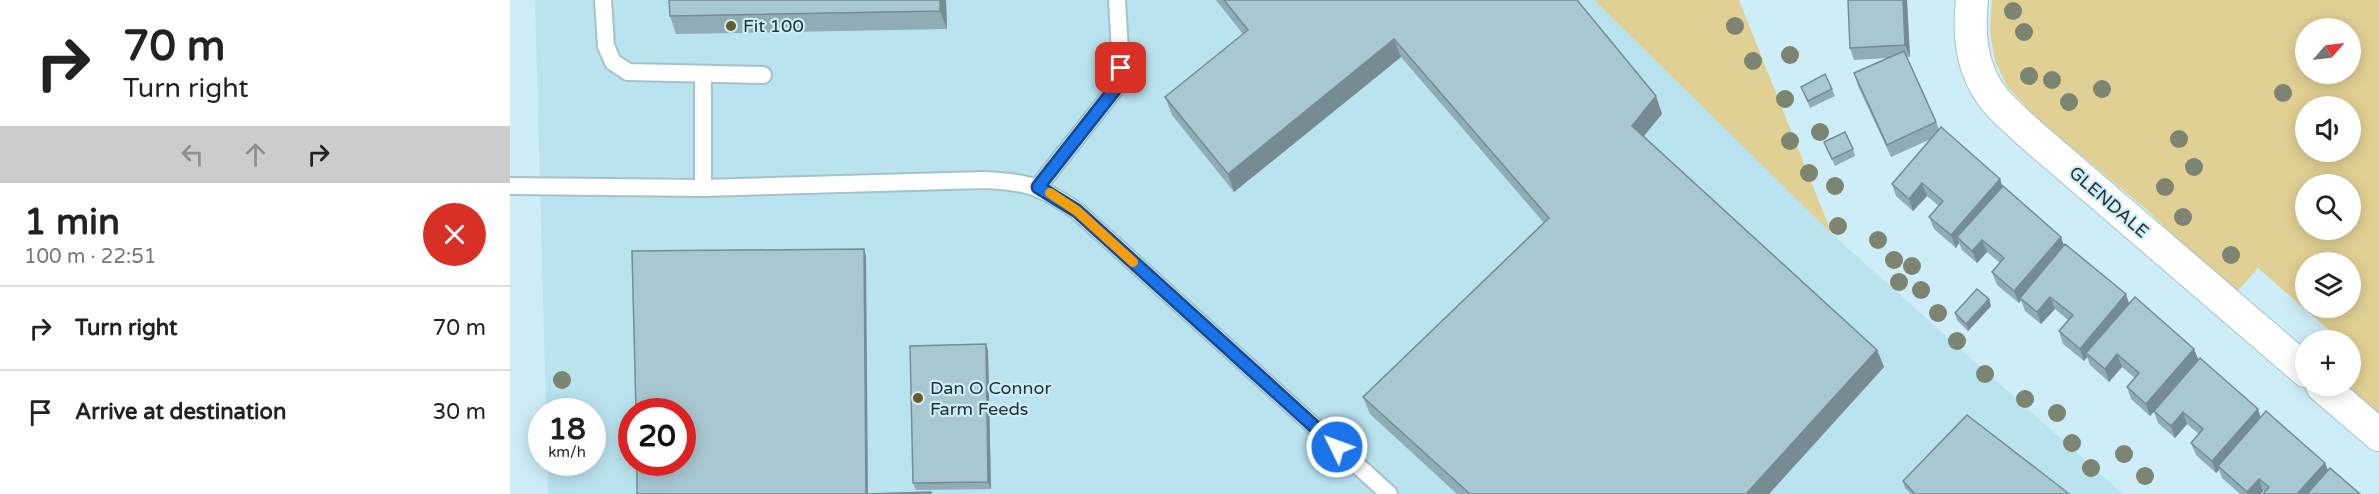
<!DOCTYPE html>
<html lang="en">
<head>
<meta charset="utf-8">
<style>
  body { margin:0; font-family:"Varela Round",sans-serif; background:#f2f2f2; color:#222; height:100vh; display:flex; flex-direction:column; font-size:22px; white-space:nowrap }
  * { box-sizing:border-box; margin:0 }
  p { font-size:20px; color:#767676 }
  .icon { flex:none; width:33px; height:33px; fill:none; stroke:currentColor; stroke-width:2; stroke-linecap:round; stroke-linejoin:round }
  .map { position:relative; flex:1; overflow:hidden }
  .drawer { display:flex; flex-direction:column; background:#fff; width:510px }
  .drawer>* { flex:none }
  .banner { background:#fff; color:#222; overflow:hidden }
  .needle { width:39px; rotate:62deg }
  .controls { position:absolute; left:1785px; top:18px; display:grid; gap:12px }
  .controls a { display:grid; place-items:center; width:66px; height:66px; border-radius:50%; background:#fff; box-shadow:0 3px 15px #0003; font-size:30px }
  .speed { position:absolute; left:18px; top:398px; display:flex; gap:12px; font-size:30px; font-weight:700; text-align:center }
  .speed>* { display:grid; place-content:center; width:78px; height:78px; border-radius:50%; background:#fff; box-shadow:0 3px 15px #0003; line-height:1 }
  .speed small { font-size:15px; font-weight:400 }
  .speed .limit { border:9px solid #d22; background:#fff; color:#111 }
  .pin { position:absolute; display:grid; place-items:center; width:51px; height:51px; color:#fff; margin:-26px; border-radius:12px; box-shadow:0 3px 9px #0006 }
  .me { position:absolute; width:66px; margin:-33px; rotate:312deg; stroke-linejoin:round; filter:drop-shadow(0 0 4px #0008) }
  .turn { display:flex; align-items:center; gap:21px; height:126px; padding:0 24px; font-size:27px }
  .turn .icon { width:78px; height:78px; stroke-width:2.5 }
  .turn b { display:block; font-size:42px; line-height:51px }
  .lanes { display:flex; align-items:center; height:57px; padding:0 24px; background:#0003; justify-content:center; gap:30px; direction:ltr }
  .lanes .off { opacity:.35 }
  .round { display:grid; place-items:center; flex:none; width:63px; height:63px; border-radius:32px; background:#f2f2f2 }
  .overview { display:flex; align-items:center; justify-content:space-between; height:102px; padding:0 24px }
  h1 { font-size:36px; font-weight:700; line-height:45px }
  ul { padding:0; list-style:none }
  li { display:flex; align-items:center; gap:18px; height:84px; padding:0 24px; border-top:2px solid #e0e0e0 }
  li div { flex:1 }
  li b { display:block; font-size:22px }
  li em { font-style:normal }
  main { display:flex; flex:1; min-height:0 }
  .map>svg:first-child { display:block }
  .built { fill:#b9e3ef; fill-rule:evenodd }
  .green { fill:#e0d093; fill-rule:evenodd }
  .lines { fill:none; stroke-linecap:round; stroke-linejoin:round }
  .service-casing { stroke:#a3c3cc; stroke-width:20 }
  .minor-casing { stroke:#a3c3cc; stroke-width:34 }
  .service { stroke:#fff; stroke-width:16 }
  .minor { stroke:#fff; stroke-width:32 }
  .tree { fill:#7c8572 }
  .wall { fill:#90acb4 }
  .shaded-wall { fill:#768c92 }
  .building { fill:#a8c8d1; stroke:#768c92; stroke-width:1.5 }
  .route-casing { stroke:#114b97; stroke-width:15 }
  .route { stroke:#1a73e8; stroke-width:10 }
  .slow { stroke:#f59e0b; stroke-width:10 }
  .poi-dot { fill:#685b28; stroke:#cdedf7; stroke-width:2 }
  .labels { text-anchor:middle; stroke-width:4.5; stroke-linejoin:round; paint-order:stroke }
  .poi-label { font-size:18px; fill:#253135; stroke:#cdedf7; text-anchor:start }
  .street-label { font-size:18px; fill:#253135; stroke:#cdedf7 }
</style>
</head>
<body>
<main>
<section class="drawer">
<div class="banner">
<div class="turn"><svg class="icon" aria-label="right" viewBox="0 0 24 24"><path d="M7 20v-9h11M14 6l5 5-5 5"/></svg><div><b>70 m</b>Turn right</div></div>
<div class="lanes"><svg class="icon off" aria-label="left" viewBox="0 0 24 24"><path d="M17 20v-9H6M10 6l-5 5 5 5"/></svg><svg class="icon off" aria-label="ahead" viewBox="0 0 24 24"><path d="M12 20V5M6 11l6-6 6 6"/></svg><svg class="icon" aria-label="right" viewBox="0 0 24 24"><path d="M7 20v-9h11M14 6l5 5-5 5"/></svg></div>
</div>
<div class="overview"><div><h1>1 min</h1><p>100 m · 22:51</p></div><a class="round" style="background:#d93025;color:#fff"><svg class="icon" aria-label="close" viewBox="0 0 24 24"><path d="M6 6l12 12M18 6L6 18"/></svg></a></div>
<ul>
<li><svg class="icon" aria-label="right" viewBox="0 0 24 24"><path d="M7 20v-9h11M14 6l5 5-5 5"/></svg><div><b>Turn right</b></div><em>70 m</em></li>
<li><svg class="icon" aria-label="arrive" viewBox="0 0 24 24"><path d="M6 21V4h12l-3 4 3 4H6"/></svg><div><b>Arrive at destination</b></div><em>30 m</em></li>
</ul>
</section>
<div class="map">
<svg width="1869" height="494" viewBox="0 0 1869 494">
  <rect width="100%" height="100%" fill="#cdedf7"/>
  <path class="built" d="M25,0H1084L1322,234L1613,494H38L37,462H82V411H36ZM122,411H172V462H122Z"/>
  <g class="green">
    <path d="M1084,0H1229L1322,234Z"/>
    <path d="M1482,0H1869V414L1834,386H1840V340H1814L1821,332L1748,268L1726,293L1636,209L1523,115L1497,86L1485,61L1480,33ZM1796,28H1840V74H1796ZM1796,106H1840V152H1796ZM1796,184H1840V230H1796ZM1796,262H1840V308H1796Z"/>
  </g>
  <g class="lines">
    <defs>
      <g id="service">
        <path d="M93,0L96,46L103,62L118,72L253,75"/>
        <path d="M0,186L193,188L474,180C518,182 530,186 567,211L879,494"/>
        <path d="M528,187L605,89L611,68L607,0"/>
        <path d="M193,188V74"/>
      </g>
      <g id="minor">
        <path d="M1462,0C1458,35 1462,73 1486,101C1498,115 1513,127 1527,140L1796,371"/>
        <path d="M1812,386L1869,435"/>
      </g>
    </defs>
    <use href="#service" class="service-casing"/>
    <use href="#minor" class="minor-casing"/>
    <use href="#service" class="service"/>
    <use href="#minor" class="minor"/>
  </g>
  <g class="tree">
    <circle cx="1503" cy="11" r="9"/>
    <circle cx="1225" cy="26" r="9"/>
    <circle cx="1514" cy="32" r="9"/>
    <circle cx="1280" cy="55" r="9"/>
    <circle cx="1243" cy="61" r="9"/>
    <circle cx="1519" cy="76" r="9"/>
    <circle cx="1542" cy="80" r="9"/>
    <circle cx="1592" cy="89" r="9"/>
    <circle cx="1773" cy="93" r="9"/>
    <circle cx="1275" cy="99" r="9"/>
    <circle cx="1559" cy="102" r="9"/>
    <circle cx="1310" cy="132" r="9"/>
    <circle cx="1669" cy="139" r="9"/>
    <circle cx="1280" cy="141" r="9"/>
    <circle cx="1684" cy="167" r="9"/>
    <circle cx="1299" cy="173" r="9"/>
    <circle cx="1325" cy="186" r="9"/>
    <circle cx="1655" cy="187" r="9"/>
    <circle cx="1673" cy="217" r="9"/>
    <circle cx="1328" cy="226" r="9"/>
    <circle cx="1368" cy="240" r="9"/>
    <circle cx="1721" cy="255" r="9"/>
    <circle cx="1384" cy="260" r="9"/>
    <circle cx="1402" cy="266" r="9"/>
    <circle cx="1389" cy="282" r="9"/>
    <circle cx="1411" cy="290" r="9"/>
    <circle cx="1428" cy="313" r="9"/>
    <circle cx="1447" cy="341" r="9"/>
    <circle cx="1475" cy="374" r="9"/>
    <circle cx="52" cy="380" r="9"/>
    <circle cx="1515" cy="399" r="9"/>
    <circle cx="1547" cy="413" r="9"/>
    <circle cx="1562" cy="443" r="9"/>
    <circle cx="1614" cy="454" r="9"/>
    <circle cx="1581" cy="468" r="9"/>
    <circle cx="1635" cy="476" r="9"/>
  </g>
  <g class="wall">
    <path d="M159,0H436L437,29L166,34L160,16Z"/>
    <path d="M706,0H1067L1146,96L1152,114L1134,136L1367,350L1374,367L1259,494H947L860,414L853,397L1034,223L891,57L724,192L662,115L655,97L733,34Z"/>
    <path d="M1338,0H1397L1400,57H1397L1429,129L1551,237L1554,246L1619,304L1684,349L1688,360L1751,417L1815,463L1818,470L1850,494L1755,492L1753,491L1751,494H1730L1712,478L1709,470L1706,473L1686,455L1681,443L1689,434L1677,424L1665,438L1648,423L1644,412L1640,416L1621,399L1617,387L1625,378L1612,367L1599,382L1580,365L1577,357L1574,361L1553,344L1549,331L1558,320L1545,309L1531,324L1515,311L1511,300L1509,303L1487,285L1482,272L1490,263L1477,252L1467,263L1452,250L1449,243L1446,248L1424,229L1419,217L1429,206L1417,196L1403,211L1386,196L1382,184L1421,139L1381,157L1348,86L1344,73L1377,58L1344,60L1340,48Z"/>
    <path d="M1291,87L1322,89L1325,96L1300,108Z"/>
    <path d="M1314,142L1343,149L1345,156L1325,166Z"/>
    <path d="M1479,299L1481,306L1458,331L1447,320L1445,313Z"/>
    <path d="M476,344L478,351L481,489L406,490L403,483Z"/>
    <path d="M1393,481L1559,494H1401L1395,488Z"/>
  </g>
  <g class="shaded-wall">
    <path d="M430,0H436L437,29L430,11Z"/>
    <path d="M1393,0H1397L1400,57L1395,45Z"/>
    <path d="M884,39L891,57L724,192L718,174Z"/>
    <path d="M1146,96L1152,114L1128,143L1122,126Z"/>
    <path d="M1490,179L1494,191L1447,237L1449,243L1446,248L1441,235Z"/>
    <path d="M1412,183L1417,196L1403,211L1399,199Z"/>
    <path d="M1551,237L1555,249L1510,298L1511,300L1509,303L1504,291Z"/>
    <path d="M1472,240L1477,252L1467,263L1462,251Z"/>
    <path d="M354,249L356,256L358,494H356Z"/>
    <path d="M1616,294L1620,306L1576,353L1577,357L1574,361L1570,349Z"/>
    <path d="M1540,297L1545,309L1531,324L1527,312Z"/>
    <path d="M1479,299L1481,306L1458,331L1456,324Z"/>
    <path d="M476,344L478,351L481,489L478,482Z"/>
    <path d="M1684,349L1689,361L1640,416L1636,404Z"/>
    <path d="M1367,350L1374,367L1259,494H1236Z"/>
    <path d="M1607,354L1612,367L1599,382L1595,369Z"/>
    <path d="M1748,409L1752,422L1708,466L1709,470L1706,473L1702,461Z"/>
    <path d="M1673,412L1677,424L1665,438L1661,426Z"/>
    <path d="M1815,463L1820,475L1803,494H1787Z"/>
    <path d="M1749,479L1753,491L1751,494H1738L1737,492Z"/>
  </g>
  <g class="building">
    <path d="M159,0H430V11L160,16Z"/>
    <path d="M714,0H1067L1146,96L1122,126L1367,350L1236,494H960L853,397L1039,218L884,39L718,174L655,97L738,30Z"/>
    <path d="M1338,0H1393L1395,45L1340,48Z"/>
    <path d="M1394,51L1426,122L1377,145L1344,73Z"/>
    <path d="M1315,74L1322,89L1298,101L1291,87Z"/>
    <path d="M1431,127L1490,179L1441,235L1419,217L1433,201L1412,183L1399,199L1382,184Z"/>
    <path d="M1335,132L1343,149L1322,159L1314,142Z"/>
    <path d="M1493,186L1551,237L1504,291L1482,272L1494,258L1472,240L1462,251L1447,237Z"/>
    <path d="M1555,244L1616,294L1570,349L1549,331L1563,315L1540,297L1527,312L1510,298Z"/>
    <path d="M354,249L356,494L421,492V494H127V462H172V411H126L122,251Z"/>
    <path d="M1467,289L1479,299L1456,324L1445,313Z"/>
    <path d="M1625,297L1684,349L1636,404L1617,387L1629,373L1607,354L1595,369L1576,353Z"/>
    <path d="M476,344L478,482L403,483L400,346Z"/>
    <path d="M1690,358L1748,409L1702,461L1681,443L1693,429L1673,412L1661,426L1644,411Z"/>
    <path d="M1756,411L1815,463L1787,494H1753L1759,487L1749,479L1737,492L1708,466Z"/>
    <path d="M1457,415L1549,486L1559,494H1405L1393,481Z"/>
    <path d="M1820,468L1850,494H1797Z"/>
  </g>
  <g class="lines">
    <defs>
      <path id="route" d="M611,68L605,89L528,187L567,211L827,447"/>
    </defs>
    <use href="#route" class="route-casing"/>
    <use href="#route" class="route"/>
    <path class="slow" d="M540,193L567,211L623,262"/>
  </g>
  <g class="poi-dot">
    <circle cx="221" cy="26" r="6"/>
    <circle cx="408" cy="398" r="6"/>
  </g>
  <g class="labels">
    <g class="poi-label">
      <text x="233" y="32">Fit 100</text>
      <text x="420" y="394">Dan O Connor<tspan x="420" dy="21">Farm Feeds</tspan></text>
    </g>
    <g class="street-label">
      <text transform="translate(1599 202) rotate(41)" y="6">GLENDALE</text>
    </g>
  </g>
</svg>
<div class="controls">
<a><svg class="needle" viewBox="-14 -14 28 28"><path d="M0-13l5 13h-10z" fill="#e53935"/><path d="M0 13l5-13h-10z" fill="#767676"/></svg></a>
<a><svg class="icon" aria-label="sound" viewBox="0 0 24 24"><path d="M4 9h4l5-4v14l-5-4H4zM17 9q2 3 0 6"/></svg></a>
<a><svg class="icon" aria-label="search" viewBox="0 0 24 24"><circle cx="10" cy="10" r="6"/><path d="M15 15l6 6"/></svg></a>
<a><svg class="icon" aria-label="layers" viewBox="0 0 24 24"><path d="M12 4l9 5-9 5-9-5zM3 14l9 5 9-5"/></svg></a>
<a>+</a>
</div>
<div class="speed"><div>18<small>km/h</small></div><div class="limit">20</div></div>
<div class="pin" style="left:611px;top:68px;background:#d93025"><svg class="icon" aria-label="arrive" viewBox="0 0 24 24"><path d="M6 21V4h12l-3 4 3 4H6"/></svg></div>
<svg class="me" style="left:827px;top:447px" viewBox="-20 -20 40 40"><circle r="17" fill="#1a73e8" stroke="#fff" stroke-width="3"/><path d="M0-11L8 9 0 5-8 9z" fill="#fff"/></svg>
</div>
</main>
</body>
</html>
